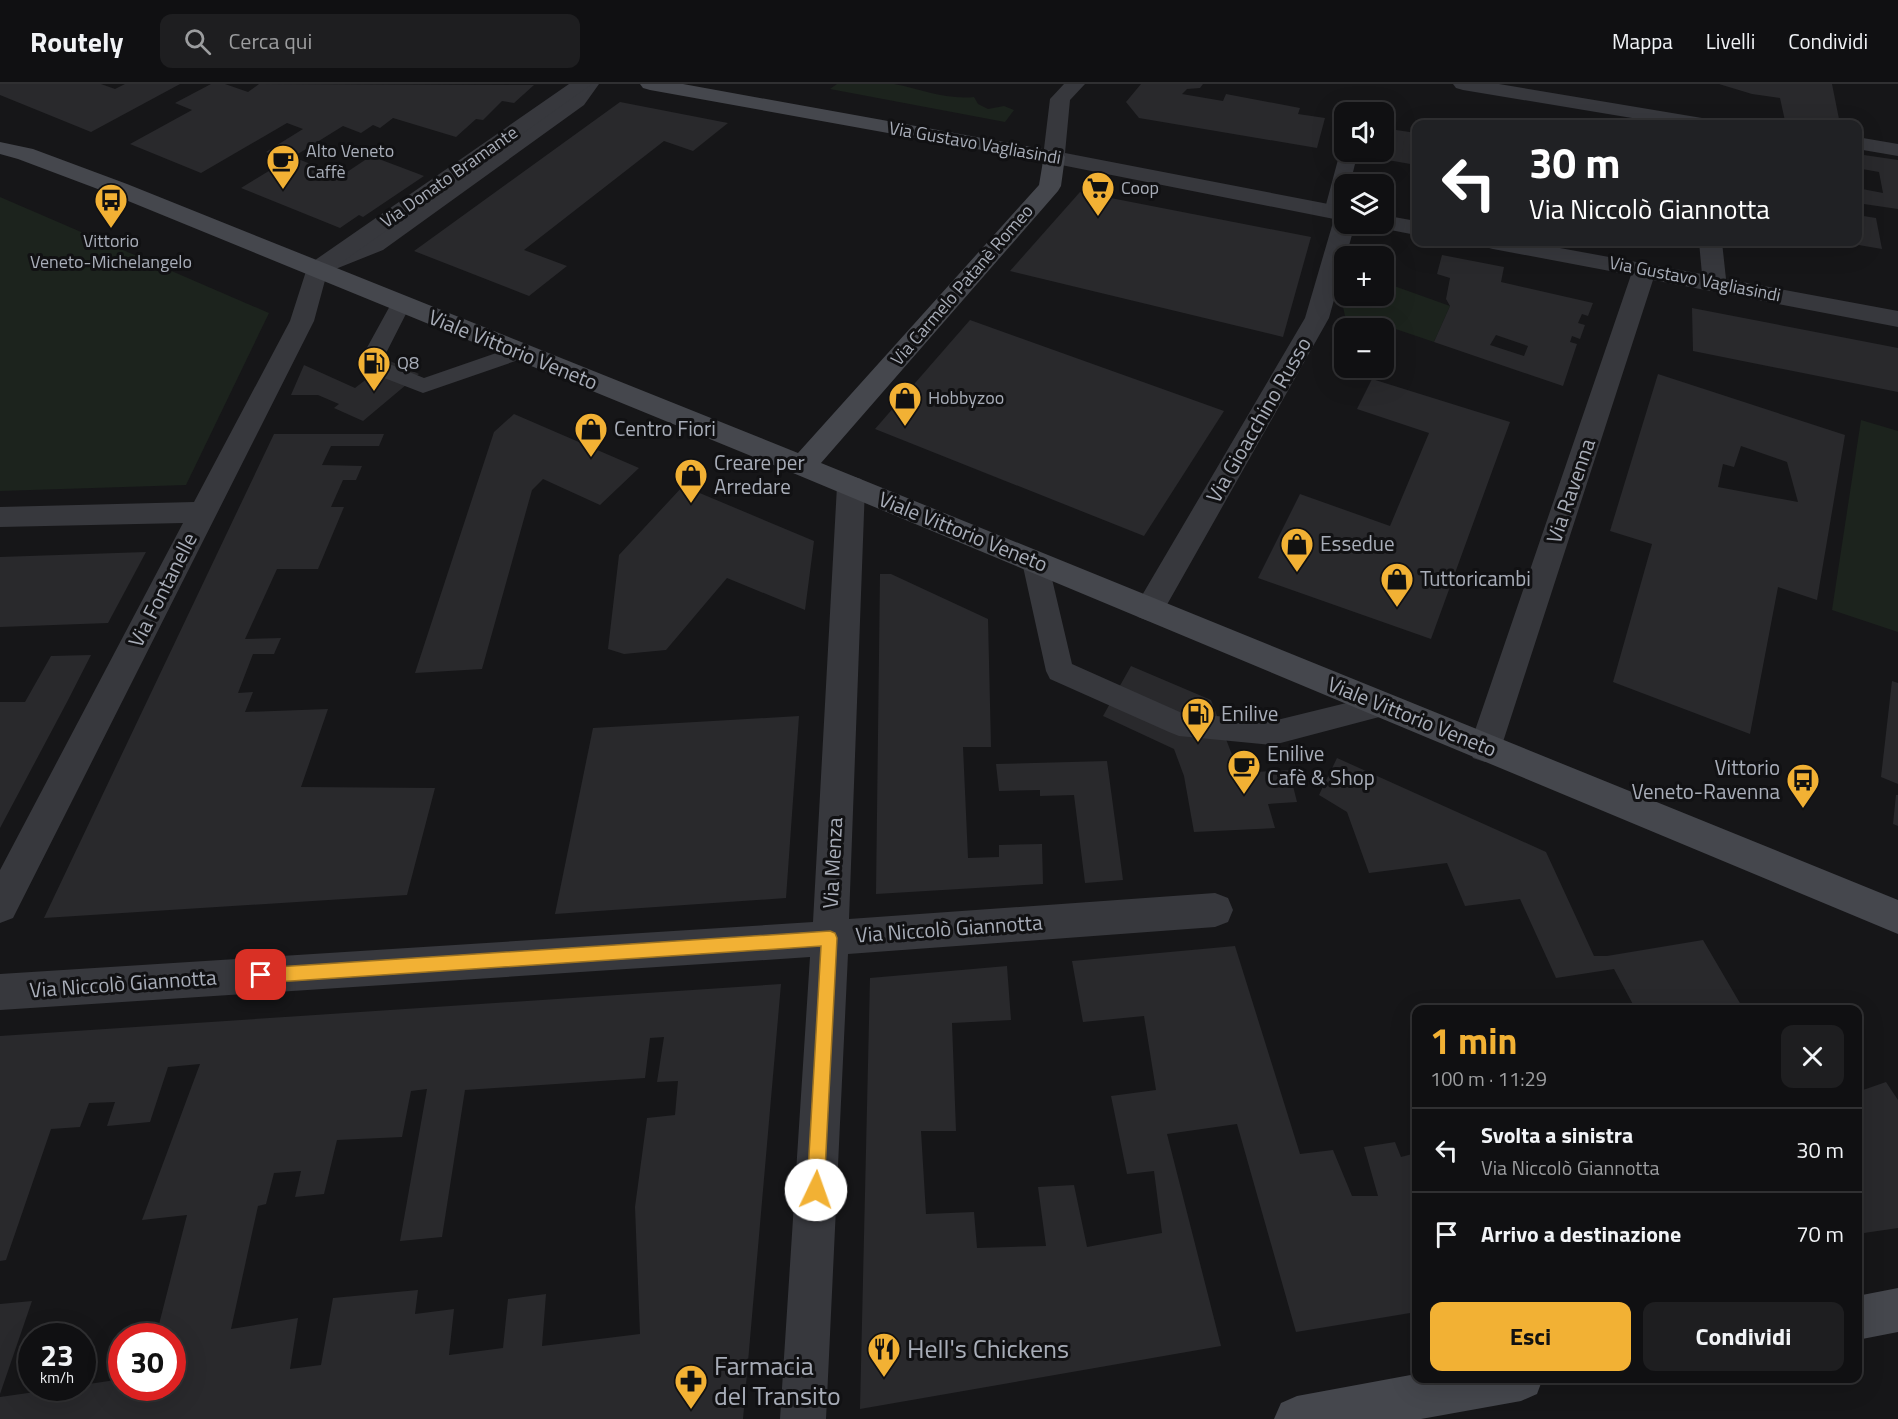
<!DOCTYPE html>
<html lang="it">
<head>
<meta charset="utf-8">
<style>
  body { margin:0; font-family:"Titillium Web",sans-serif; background:#1e1e20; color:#f1f3f6; height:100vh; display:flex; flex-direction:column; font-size:22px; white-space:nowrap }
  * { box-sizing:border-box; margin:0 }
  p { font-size:20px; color:#9c9d9f }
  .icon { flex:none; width:33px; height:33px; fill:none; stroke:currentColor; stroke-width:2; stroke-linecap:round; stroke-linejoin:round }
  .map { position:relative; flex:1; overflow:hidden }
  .panel { position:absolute; left:1412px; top:921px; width:450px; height:378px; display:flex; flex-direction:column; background:#101012; border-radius:12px; box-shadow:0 6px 24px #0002,0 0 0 2px #303032 }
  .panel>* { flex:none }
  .guide { position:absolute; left:1412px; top:36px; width:450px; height:126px; border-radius:12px; box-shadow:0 6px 24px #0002,0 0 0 2px #303032; background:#202124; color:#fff; overflow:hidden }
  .buttons { position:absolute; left:1334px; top:18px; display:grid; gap:12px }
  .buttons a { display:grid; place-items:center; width:60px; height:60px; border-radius:12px; background:#101012; box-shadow:0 6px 24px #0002,0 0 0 2px #303032; font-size:30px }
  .speed { position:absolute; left:18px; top:1239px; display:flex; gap:12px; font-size:30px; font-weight:700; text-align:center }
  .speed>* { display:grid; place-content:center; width:78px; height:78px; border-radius:50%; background:#101012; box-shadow:0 6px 24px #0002,0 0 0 2px #303032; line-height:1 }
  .speed small { font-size:15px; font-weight:400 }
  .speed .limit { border:9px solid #d22; background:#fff; color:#111 }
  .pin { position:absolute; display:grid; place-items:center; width:51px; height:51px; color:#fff; margin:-26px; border-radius:12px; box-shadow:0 3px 9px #0006 }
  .me { position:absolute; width:66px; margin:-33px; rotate:3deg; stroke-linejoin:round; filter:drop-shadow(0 0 4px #0008) }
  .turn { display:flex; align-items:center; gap:21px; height:126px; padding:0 18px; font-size:27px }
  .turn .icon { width:78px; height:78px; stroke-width:2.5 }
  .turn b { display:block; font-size:42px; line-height:51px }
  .round { display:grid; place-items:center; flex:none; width:63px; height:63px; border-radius:12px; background:#1e1e20 }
  .head { display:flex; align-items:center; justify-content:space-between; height:102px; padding:0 18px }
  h1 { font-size:36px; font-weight:700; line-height:45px; color:#f2b134 }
  .button { display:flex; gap:12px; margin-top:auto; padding:12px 18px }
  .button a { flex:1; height:69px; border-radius:12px; background:#f2b134; color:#111; font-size:24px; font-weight:700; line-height:69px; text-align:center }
  .button a+a { background:#1e1e20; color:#f1f3f6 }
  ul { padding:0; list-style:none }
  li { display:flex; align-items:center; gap:18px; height:84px; padding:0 18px; border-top:2px solid #303032 }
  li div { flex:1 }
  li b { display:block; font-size:22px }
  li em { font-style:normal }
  header { display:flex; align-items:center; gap:36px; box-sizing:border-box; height:84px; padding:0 30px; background:#101012; border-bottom:2px solid #303032 }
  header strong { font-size:28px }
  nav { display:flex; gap:33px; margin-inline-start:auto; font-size:21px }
  .search { width:420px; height:54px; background:#1e1e20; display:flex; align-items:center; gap:15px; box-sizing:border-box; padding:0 21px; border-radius:12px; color:#9c9d9f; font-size:22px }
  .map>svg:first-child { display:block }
  .green { fill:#1c231d }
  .building { fill:#29292c; fill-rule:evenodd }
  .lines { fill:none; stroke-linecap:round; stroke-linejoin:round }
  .lane { fill:#37383d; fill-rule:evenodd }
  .street { fill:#37383d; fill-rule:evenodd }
  .secondary { fill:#45474d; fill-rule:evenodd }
  .route { fill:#f2b134; stroke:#9d7322; stroke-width:1.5 }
  .labels { text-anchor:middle; stroke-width:6; stroke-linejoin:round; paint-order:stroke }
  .far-street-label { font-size:18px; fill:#a8adb8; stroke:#111113 }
  .far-poi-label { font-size:18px; fill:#a8adb8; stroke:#111113; text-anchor:start }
  .street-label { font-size:21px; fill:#a8adb8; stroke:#111113 }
  .poi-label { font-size:21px; fill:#a8adb8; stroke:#111113; text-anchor:start }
  .near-poi-label { font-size:26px; fill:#a8adb8; stroke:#111113; text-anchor:start }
</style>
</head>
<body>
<header>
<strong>Routely</strong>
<div class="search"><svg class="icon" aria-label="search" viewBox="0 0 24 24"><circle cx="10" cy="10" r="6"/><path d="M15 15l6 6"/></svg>Cerca qui</div>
<nav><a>Mappa</a><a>Livelli</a><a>Condividi</a></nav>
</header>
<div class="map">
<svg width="1898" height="1335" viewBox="0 0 1898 1335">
  <rect width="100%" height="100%" fill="#161618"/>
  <g class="green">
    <path d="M837,0C855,0 876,0 894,0C921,5 946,16 974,13L978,20L988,25L1004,22L1014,26L1005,38L830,5Z"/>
    <path d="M0,113L269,229L186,401L0,407Z"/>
    <path d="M1383,198L1450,222L1434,258L1363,234L1361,237L1345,232L1340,209L1344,208V212H1383Z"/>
    <path d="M1861,336L1898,347V548L1832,526Z"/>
  </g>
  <g class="building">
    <path d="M0,0H101L115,5L125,0H180L91,48L0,11Z"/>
    <path d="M211,0H225L248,8L259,0L534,1L514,19L502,17L483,36L476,35L456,53L393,34L380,44L373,41L361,49L343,42L293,73L341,92L371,72L424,92L363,133L359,131L340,144L241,104L287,76L266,68L303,45L287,39L201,89L130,60L192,26L175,19Z"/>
    <path d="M1141,0H1203L1200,4L1187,5L1182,10L1223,17L1226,10L1300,24L1298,30L1325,34L1317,64L1139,34L1126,18Z"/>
    <path d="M1719,0H1832L1840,40H1808L1785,37L1780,14L1752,10Z"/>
    <path d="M620,18L728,39L693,67L664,57L524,166L567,182L529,212L414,167Z"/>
    <path d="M1383,44L1416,49V81L1365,72L1366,68H1383Z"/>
    <path d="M1857,70L1898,76V125L1857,119V104L1883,109L1879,88L1857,84Z"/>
    <path d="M1080,108L1311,153L1283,253L1010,187Z"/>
    <path d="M1857,131L1876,134L1882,165L1847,159L1857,158Z"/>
    <path d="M1442,171L1504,183L1501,198L1593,219L1588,232L1582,230L1578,239L1585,241L1580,255L1572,252L1570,258L1577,260L1563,302L1434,258L1450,222L1446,215L1450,194L1437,190ZM1496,251L1528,262L1524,272L1490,261Z"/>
    <path d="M1692,224L1898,264V308L1693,267Z"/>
    <path d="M970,236L1224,327L1144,452L875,345Z"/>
    <path d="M390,277L419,290L363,337L334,324L339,320L318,311H291L304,281L355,304Z"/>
    <path d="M1658,290L1845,351L1817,516L1778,503L1750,650L1613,598L1652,460L1610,447ZM1741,362L1787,378L1798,418L1718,403L1723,380L1734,383Z"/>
    <path d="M1372,295L1510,338L1431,555L1258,494L1300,410L1390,442L1429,349L1357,325Z"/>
    <path d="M514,330L639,384L600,421L543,395L532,406L482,585L415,589L494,348Z"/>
    <path d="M274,350H384L379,362H331L322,381L362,382L356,396H343L331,423H344L318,485H277L245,555L281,554L274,570H253L238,609L253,608L245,628L328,625L301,703L435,704L407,811L44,834Z"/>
    <path d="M683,402L814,457L805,526L727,494L666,566L624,570L608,565L619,471Z"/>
    <path d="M146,468L108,539L0,543V473Z"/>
    <path d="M880,490H891L988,535L991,663H963L968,774L999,773V761L1042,760L1043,800L876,810Z"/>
    <path d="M91,571L67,618L0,744V618H25L51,572Z"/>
    <path d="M1131,582L1211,616L1239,689L1289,686L1297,718L1268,720L1275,744L1194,748L1184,692L1174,665L1103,632Z"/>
    <path d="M1892,597L1898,599V700L1881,693Z"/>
    <path d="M799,632L786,814L555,830L593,644Z"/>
    <path d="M1337,674L1546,768L1594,872H1607L1703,856L1744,926H1636L1614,885L1556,894L1520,815L1465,822L1447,779L1369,789L1347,728L1319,711Z"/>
    <path d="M1107,677L1123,796L1085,799L1074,711L1040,712V706L999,707L996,680Z"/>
    <path d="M1896,711H1898V742L1893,740Z"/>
    <path d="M1235,862L1300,1070L1333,1066L1352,1112H1378L1364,1063L1395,1058L1401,1073L1416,1069V1228L1296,1248L1237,1040L1167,1050L1221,1262L860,1325L870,894L1007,882L1011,936L952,939L956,1047H921L926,1130L974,1128L977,1164L1046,1162L1038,1103L1074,1101L1087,1163L1162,1149L1154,1087L1127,1090L1111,1012L1156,1006L1144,932L1083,938L1072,877Z"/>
    <path d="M781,900L743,1335H0V1313L63,1304H82V1301L122,1295V1304H172V1252H156L187,1131L142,1136L200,980L168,983L150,1038L107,1042L115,1018L89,1019L80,1043L51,1045L6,1176L0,1177V952ZM664,953L657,998L678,997L675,1031L647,1034L635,1123L640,1250L542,1262L546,1210L508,1215L503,1264L449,1271L454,1225L415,1230L418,1206L333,1214L321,1281L290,1285L298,1234L231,1245L258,1122L266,1120L274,1089L301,1087L295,1113L324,1110L337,1056L402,1053L411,1007L427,1005L400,1157L442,1153L465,1006L645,994L650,954Z"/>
    <path d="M1857,996L1863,1006L1886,998L1898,1016V1144L1857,1150Z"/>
    <path d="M32,1217L0,1310V1220Z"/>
  </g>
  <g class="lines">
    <g class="lane">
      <path d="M581,0H599L584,21L383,166L323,190L316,192L309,190L306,186L309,182L369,158L572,13Z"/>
      <path d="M1359,21L1365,22L1368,28H1350L1353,22Z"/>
      <path d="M1344,64V68H1358L1350,100H1344V127L1341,132H1327L1324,128L1340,68Z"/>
      <path d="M401,213L408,215L411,220L382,277L424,294L519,261L527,263L530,268L527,273L423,309L361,285L358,280L391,220L394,215Z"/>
      <path d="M1035,468L1044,471L1048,478L1072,580L1182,629L1273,637L1383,610L1393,613L1397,621L1393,629L1383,632L1273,661L1179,652L1169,648L1050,595L1046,587L1022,478L1026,471Z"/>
    </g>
    <g class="street">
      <path d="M569,0H592L327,189L314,237L13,834L0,839V786L183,439L0,443V423L194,418L290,237L308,181Z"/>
      <path d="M1064,0H1085L1070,16L1065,69L1344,123V140H1355L1329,234L1160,533L1149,537L1138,533L1134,525L1305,234L1334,135L1046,78L1043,73L1050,15Z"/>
      <path d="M1453,0H1499L1702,34L1747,36L1750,40H1668L1463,6L1456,4Z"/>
      <path d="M1857,53L1898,60V72L1857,65Z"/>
      <path d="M1383,131L1416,137V151L1375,143L1373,140H1383Z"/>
      <path d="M1481,158H1527L1702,190L1699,158H1722L1726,195L1898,227V243L1653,196L1501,664L1497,674L1485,678L1473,674L1469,664L1631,191L1493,165L1485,163Z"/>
      <path d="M851,392L861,395L865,402L849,835L1215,809L1228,814L1233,826L1228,838L1215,843L848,870L826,1335H780L810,873L0,926V890L813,838L837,402L841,395Z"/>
    </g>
    <g class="secondary">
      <path d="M640,0H683L1054,67L1062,68L1065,73L1061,102L1058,107L821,379L1898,816V850L793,389L111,110L18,75L0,70V58L33,65L127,100L798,369L1039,101L1043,77L650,6L643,4Z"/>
      <path d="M1898,1204V1248L1857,1256V1212Z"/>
      <path d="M1416,1290V1294H1543L1537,1310L1521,1317L1421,1335H1274L1281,1319L1297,1312Z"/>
    </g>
  </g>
  <path class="route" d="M830,847L835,849L837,854L824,1106L822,1112L816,1115L809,1112L807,1106L821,862L261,899L255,896L253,891L255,886L261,884Z"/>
  <defs>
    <symbol id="cafe-pin" viewBox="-11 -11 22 30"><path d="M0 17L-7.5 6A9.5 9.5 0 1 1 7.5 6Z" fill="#f2b134" stroke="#111113"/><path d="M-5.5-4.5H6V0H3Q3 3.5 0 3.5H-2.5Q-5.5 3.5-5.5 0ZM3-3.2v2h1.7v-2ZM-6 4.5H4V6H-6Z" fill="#111"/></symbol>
    <symbol id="supermarket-pin" viewBox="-11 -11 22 30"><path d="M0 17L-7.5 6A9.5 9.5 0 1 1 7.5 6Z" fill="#f2b134" stroke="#111113"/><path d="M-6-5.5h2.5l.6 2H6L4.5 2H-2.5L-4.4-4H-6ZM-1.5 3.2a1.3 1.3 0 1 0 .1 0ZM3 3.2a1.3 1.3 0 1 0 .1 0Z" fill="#111"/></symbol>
    <symbol id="bus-pin" viewBox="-11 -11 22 30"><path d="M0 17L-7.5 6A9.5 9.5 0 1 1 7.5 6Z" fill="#f2b134" stroke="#111113"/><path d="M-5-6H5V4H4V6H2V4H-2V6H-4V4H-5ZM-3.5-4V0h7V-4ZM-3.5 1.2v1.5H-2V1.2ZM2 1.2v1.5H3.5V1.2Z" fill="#111"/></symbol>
    <symbol id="fuel-pin" viewBox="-11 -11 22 30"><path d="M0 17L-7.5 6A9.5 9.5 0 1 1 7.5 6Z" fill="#f2b134" stroke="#111113"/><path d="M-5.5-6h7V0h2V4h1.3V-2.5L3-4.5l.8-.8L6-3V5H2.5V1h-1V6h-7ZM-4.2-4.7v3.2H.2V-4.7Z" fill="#111"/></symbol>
    <symbol id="shop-pin" viewBox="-11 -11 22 30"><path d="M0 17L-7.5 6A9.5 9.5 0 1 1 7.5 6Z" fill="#f2b134" stroke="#111113"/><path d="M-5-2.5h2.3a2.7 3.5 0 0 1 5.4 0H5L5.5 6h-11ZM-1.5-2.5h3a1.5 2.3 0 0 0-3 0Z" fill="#111"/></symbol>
    <symbol id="restaurant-pin" viewBox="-11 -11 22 30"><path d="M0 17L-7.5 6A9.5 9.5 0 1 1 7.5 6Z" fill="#f2b134" stroke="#111113"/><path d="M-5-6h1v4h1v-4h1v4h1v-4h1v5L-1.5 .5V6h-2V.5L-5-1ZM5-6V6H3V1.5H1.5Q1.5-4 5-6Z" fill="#111"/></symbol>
    <symbol id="pharmacy-pin" viewBox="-11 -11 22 30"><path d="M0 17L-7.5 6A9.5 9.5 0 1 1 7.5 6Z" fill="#f2b134" stroke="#111113"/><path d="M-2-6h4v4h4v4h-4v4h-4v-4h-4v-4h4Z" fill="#111"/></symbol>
  </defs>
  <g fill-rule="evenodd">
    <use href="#cafe-pin" x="264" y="58" width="38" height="52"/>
    <use href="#supermarket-pin" x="1079" y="85" width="38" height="52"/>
    <use href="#bus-pin" x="92" y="97" width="38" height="52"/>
    <use href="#fuel-pin" x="355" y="260" width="38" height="52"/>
    <use href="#shop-pin" x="886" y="295" width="38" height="52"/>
    <use href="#shop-pin" x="572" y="326" width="38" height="52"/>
    <use href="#shop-pin" x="672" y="372" width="38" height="52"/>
    <use href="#shop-pin" x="1278" y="441" width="38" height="52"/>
    <use href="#shop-pin" x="1378" y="476" width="38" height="52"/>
    <use href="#fuel-pin" x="1179" y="611" width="38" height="52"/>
    <use href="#cafe-pin" x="1225" y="663" width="38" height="52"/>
    <use href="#bus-pin" x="1784" y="677" width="38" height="52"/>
    <use href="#restaurant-pin" x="865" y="1246" width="38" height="52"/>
    <use href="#pharmacy-pin" x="672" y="1278" width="38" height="52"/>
  </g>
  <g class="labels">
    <g class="far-street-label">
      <text transform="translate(975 59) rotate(10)" y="6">Via Gustavo Vagliasindi</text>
      <text transform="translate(449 93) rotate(-35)" y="6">Via Donato Bramante</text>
      <text transform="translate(1695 195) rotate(11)" y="6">Via Gustavo Vagliasindi</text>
      <text transform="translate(962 201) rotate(-49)" y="6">Via Carmelo Patanè Romeo</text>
    </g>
    <g class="far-poi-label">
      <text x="306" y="73">Alto Veneto<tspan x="306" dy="21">Caffè</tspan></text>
      <text x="1121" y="110">Coop</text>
      <text x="111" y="163" text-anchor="middle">Vittorio<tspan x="111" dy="21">Veneto-Michelangelo</tspan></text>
      <text x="397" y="285">Q8</text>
      <text x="928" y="320">Hobbyzoo</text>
    </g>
    <g class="street-label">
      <text transform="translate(513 266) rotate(22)" y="7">Viale Vittorio Veneto</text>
      <text transform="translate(1259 336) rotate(-60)" y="7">Via Gioacchino Russo</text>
      <text transform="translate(1571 407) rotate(-71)" y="7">Via Ravenna</text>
      <text transform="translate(963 448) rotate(22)" y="7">Viale Vittorio Veneto</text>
      <text transform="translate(163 506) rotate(-63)" y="7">Via Fontanelle</text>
      <text transform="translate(1412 633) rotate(22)" y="7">Viale Vittorio Veneto</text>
      <text transform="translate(833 779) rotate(-87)" y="7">Via Menza</text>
      <text transform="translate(949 845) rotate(-4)" y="7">Via Niccolò Giannotta</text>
      <text transform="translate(123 900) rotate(-4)" y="7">Via Niccolò Giannotta</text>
    </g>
    <g class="poi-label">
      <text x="614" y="352">Centro Fiori</text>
      <text x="714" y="386">Creare per<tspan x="714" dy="24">Arredare</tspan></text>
      <text x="1320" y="467">Essedue</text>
      <text x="1420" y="502">Tuttoricambi</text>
      <text x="1221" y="637">Enilive</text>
      <text x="1267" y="677">Enilive<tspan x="1267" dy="24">Cafè &amp; Shop</tspan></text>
      <text x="1780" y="691" text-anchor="end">Vittorio<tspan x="1780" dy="24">Veneto-Ravenna</tspan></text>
    </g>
    <g class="near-poi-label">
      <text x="907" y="1274">Hell's Chickens</text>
      <text x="714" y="1291">Farmacia<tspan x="714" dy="30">del Transito</tspan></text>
    </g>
  </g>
</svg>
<div class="buttons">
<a><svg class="icon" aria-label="sound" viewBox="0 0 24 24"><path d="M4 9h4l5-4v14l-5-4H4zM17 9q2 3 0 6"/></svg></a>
<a><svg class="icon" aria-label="layers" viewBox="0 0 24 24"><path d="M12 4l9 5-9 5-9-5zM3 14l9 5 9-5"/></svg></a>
<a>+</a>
<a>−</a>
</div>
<div class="speed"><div>23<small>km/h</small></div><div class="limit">30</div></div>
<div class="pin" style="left:261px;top:891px;background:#d93025"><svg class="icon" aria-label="arrive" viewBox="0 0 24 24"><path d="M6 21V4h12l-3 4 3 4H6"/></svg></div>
<svg class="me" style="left:816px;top:1106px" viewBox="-20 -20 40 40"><circle r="19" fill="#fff"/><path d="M0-13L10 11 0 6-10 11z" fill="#f2b134"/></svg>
<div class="guide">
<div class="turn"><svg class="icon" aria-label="left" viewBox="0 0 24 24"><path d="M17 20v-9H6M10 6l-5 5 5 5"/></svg><div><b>30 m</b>Via Niccolò Giannotta</div></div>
</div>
<section class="panel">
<div class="head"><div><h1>1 min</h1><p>100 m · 11:29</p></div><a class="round"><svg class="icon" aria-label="close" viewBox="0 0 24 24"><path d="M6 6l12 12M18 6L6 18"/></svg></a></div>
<ul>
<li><svg class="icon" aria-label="left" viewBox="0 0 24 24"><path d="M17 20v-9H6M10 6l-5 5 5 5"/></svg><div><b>Svolta a sinistra</b><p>Via Niccolò Giannotta</p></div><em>30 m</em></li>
<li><svg class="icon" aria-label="arrive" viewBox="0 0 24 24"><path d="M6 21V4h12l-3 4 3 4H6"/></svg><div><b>Arrivo a destinazione</b></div><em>70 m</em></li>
</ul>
<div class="button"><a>Esci</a><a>Condividi</a></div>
</section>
</div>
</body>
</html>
